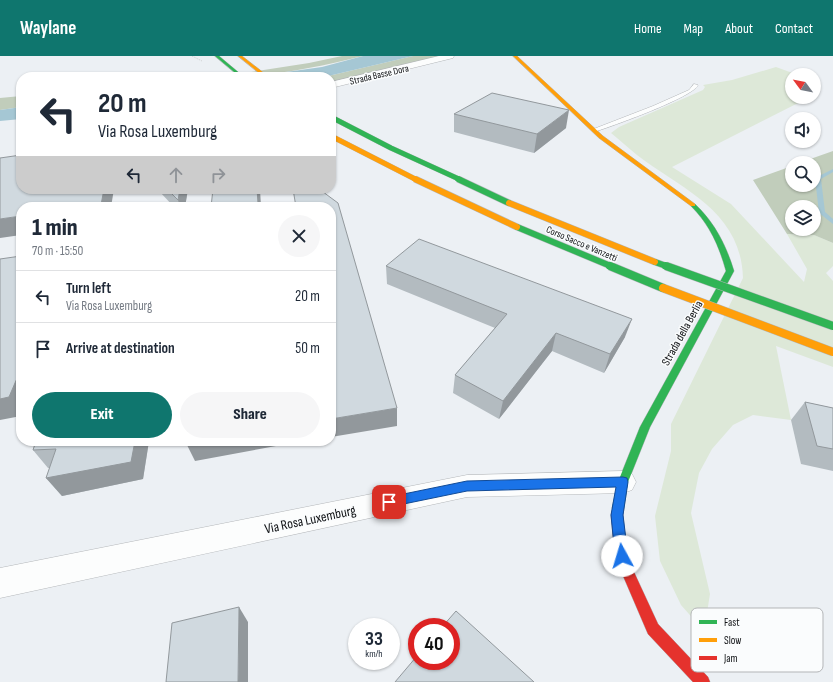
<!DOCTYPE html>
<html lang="en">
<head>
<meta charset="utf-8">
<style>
  body { margin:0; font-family:"Sofia Sans Condensed",sans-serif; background:#f6f6f7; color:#1f2937; height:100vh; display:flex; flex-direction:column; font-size:15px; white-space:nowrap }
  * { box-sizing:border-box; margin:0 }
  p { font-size:13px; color:#747a83 }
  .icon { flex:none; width:22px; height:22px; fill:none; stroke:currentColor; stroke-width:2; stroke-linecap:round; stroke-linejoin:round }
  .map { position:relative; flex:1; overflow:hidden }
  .details { position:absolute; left:16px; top:146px; width:320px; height:244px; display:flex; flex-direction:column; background:#fff; border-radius:16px; box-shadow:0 1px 3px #0004 }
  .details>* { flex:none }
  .hud { position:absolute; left:16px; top:16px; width:320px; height:122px; border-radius:16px; box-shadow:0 1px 3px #0004; background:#fff; color:#1f2937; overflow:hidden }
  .needle { width:26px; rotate:302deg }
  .buttons { position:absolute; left:785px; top:12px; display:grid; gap:8px }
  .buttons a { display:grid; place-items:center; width:36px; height:36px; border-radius:50%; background:#fff; box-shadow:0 1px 3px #0004; font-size:20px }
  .speed { position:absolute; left:348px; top:562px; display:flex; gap:8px; font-size:20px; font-weight:700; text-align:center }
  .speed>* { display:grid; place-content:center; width:52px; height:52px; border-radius:50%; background:#fff; box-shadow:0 1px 3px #0004; line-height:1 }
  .speed small { font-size:10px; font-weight:400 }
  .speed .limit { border:6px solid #d22; background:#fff; color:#111 }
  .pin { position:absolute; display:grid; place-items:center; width:34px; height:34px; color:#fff; margin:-17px; border-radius:8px; box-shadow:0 2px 6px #0006 }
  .me { position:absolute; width:44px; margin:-22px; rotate:354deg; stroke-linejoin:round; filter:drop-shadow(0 0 3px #0008) }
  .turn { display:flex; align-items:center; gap:14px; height:84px; padding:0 16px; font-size:18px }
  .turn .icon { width:52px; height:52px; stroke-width:2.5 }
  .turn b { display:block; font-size:28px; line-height:34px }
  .lanes { display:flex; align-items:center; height:38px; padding:0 16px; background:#0003; justify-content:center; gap:20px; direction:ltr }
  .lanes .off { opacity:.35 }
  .round { display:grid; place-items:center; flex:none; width:42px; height:42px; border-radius:21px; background:#f6f6f7 }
  .head { display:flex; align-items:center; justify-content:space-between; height:68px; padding:0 16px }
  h1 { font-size:24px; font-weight:800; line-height:30px }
  .button { display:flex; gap:8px; margin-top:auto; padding:8px 16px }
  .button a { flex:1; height:46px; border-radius:24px; background:#0f766e; color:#fff; font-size:16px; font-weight:800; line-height:46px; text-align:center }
  .button a+a { background:#f6f6f7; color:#1f2937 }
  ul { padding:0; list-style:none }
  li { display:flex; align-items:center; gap:12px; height:52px; padding:0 16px; border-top:1px solid #e0e1e3 }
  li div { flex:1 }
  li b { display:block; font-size:15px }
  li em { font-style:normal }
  header { display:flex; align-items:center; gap:24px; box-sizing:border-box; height:56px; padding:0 20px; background:#0f766e; color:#fff }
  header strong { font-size:19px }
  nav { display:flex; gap:22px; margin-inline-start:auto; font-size:14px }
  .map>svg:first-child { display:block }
  .green { fill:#dde8d8 }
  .forest { fill:#c1cdbb; fill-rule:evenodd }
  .water { fill:#a5c7d4 }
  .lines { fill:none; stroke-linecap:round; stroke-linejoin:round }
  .stream { fill:#a5c7d4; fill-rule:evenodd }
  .lane-casing { stroke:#b4b7ba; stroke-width:1 }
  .street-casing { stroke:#b4b7ba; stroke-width:1 }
  .fast-casing { stroke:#b4b7ba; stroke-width:1 }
  .slow-casing { stroke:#b4b7ba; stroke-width:1 }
  .jam-casing { stroke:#b4b7ba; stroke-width:1 }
  .path { stroke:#d3d5d6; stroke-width:1; stroke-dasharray:1.5 1; stroke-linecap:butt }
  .lane { fill:#fcfdfd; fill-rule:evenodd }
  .street { fill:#fcfdfd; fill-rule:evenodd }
  .fast { fill:#30b455; fill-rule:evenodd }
  .slow { fill:#ff9f0a; fill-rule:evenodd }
  .jam { fill:#e5322d; fill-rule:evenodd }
  .fast-bridge-far2-casing { stroke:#b4b7ba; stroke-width:5.5; stroke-linecap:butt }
  .fast-bridge-far1-casing { stroke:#b4b7ba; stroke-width:7; stroke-linecap:butt }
  .fast-bridge-casing { stroke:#b4b7ba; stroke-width:9; stroke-linecap:butt }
  .slow-bridge-far2-casing { stroke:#b4b7ba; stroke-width:5.5; stroke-linecap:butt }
  .slow-bridge-far1-casing { stroke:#b4b7ba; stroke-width:7; stroke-linecap:butt }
  .slow-bridge-casing { stroke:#b4b7ba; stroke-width:9; stroke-linecap:butt }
  .fast-bridge-far2 { stroke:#30b455; stroke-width:5 }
  .fast-bridge-far1 { stroke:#30b455; stroke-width:6 }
  .fast-bridge { stroke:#30b455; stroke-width:8 }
  .slow-bridge-far2 { stroke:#ff9f0a; stroke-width:5 }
  .slow-bridge-far1 { stroke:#ff9f0a; stroke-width:6 }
  .slow-bridge { stroke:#ff9f0a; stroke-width:8 }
  .wall { fill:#b3bbc0 }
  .shaded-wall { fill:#92989c }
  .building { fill:#d0d9df; stroke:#92989c }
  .route { fill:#1a73e8; stroke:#114b97 }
  .labels { text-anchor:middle; stroke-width:3; stroke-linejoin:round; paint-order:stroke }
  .far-street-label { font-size:10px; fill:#0e1013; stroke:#fafcfd }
  .street-label { font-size:12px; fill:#0e1013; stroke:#fafcfd }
  .near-street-label { font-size:14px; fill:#0e1013; stroke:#fafcfd }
  .key { fill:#fafcfd; stroke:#b3b5b7; stroke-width:1 }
  .key-label { font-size:11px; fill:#0e1013 }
</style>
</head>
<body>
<header>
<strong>Waylane</strong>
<nav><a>Home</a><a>Map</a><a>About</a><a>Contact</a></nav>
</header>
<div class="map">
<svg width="833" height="626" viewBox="0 0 833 626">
  <rect width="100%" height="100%" fill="#ecf0f4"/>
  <path class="green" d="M776,11L798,19H792V41H810L672,111L731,148L804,226L807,213L787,178L814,179L833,187V210L826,217L833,225V311L776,290L791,364L753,359L733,369L712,393L699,417L691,457L710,538L704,575L681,549L660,505L655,460L671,395V368L743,222C741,155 683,134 637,99C628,92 620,84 611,77L619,71L703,34L705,31L703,29L732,24Z"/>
  <g class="forest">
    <path d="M342,0H363C315,12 268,21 219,21L309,7Z"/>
    <path d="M413,0H441L331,26V21H324Z"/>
    <path d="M21,40V51L0,54V42Z"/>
    <path d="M833,95V187L814,179L787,178L753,124L792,110V129H814V107H799ZM792,151H814V173H792Z"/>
  </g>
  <g class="water">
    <path d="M363,0H413L324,21H251L322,11Z"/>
    <path d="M21,51V63L0,65V54Z"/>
  </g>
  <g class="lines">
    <path class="stream" d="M833,113V116L821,123L825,156L833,163V168L819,157L815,122Z"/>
    <defs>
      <path id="lane" d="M694,28L698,29C694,41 610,71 594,76L591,74L653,50L689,34Z"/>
      <g id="street">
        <path d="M439,0H454L453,2L331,32V26Z"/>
        <path d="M623,415L632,418L636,426L632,434L623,437L467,441L0,542V512L467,419Z"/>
      </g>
      <g id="fast">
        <path d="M215,0H219L244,21H240Z"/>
        <path d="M691,148H695C715,167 726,189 734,215L650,371L628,426L624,452L622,456L618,457L614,456L612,452L618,426L640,371L726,215C719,190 710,169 691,150Z"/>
      </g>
      <g id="slow">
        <path d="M238,0H242L269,21H264Z"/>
        <path d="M513,0H517L603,80L695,148V150H691L599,82Z"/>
      </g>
      <path id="jam" d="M618,447L622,448L624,452L623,459L627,501L658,568L708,621L710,626H693L648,578L615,501L611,459L614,448Z"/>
    </defs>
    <use href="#lane" class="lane-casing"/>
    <use href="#street" class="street-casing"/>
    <use href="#fast" class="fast-casing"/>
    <use href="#slow" class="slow-casing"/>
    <use href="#jam" class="jam-casing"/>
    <path class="path" d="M192,0L202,5"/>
    <use href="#lane" class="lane"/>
    <use href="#street" class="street"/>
    <use href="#fast" class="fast"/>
    <use href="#slow" class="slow"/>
    <use href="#jam" class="jam"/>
    <defs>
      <path id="fast-bridge-far2" d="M331,61L391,92L461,124"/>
      <g id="fast-bridge-far1">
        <path d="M458,123L509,147"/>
        <path d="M517,171L613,211"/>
        <path d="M655,206L669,211"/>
      </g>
      <g id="fast-bridge">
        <path d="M610,210L663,232"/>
        <path d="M666,210L833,270"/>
      </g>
      <path id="slow-bridge-far2" d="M331,80L417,124"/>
      <g id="slow-bridge-far1">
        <path d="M415,123L517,171"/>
        <path d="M509,147L655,206"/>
      </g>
      <path id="slow-bridge" d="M663,232L833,296"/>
    </defs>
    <use href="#fast-bridge-far2" class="fast-bridge-far2-casing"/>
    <use href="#fast-bridge-far1" class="fast-bridge-far1-casing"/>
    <use href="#fast-bridge" class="fast-bridge-casing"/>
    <use href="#slow-bridge-far2" class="slow-bridge-far2-casing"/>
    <use href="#slow-bridge-far1" class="slow-bridge-far1-casing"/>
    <use href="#slow-bridge" class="slow-bridge-casing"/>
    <use href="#fast-bridge-far2" class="fast-bridge-far2"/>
    <use href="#fast-bridge-far1" class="fast-bridge-far1"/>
    <use href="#fast-bridge" class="fast-bridge"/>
    <use href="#slow-bridge-far2" class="slow-bridge-far2"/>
    <use href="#slow-bridge-far1" class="slow-bridge-far1"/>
    <use href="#slow-bridge" class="slow-bridge"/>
  </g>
  <g class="wall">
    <path d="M454,58L566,72L534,97L454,76Z"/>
    <path d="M159,133H188L185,151H174L159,135Z"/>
    <path d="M386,210L625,281L604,317L552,295L499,363L453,337L455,319L495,272L387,228Z"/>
    <path d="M805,346L833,352V415L801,408L791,364Z"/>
    <path d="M36,385H149L143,423L62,440L46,422L50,412H48L33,394Z"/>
  </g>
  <g class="shaded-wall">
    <path d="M569,54L566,72L534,97L537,78Z"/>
    <path d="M104,133H114L111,151H87Z"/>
    <path d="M180,133H188L185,151H180L178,144Z"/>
    <path d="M257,133H260L261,151H245Z"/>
    <path d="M21,160V179L0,182V163Z"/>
    <path d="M632,263L625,281L604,317L610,298Z"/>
    <path d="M556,277L552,295L499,363L503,345Z"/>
    <path d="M21,313V360L0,364V343Z"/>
    <path d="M397,352V370L331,381V363Z"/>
    <path d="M135,385H149L143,423L62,440L46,422Z"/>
    <path d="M198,385H276V390L195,405L186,387Z"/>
    <path d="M239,551L248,566V626H238Z"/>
  </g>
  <g class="building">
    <path d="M492,37L569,54L537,78L454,58Z"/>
    <path d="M21,99V133H104L101,149L87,151H21V160L0,163V102Z"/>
    <path d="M167,133H180L178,144Z"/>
    <path d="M213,133H257L258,147L245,151H211Z"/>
    <path d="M293,133H319L338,147L397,352L331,363V151H296Z"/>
    <path d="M419,183L632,263L610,298L556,277L503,345L455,319L507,258L386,210Z"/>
    <path d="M21,200V313L9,341L0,343V203Z"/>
    <path d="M805,346L833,352V393L817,390Z"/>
    <path d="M36,385H135L131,406L46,422L56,393L33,394Z"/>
    <path d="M186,385H198L186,387Z"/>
    <path d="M239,551L238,626H166L172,567Z"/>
    <path d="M456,555L534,626H395L417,600V605H451V571H442Z"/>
  </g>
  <path class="route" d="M623,421L627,422L628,426L623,459L628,500L626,505L622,506L617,505L615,500L611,459L616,431L467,435L389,451L385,450L383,446L385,443L389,441L467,425Z"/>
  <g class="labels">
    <g class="far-street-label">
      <text transform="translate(379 18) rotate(-13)" y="4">Strada Basse Dora</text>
      <text transform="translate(582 187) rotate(23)" y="4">Corso Sacco e Vanzetti</text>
    </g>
    <g class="street-label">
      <text transform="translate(682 277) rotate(-61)" y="4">Strada della Berlia</text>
    </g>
    <g class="near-street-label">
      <text transform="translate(310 463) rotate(-12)" y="5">Via Rosa Luxemburg</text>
    </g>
  </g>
  <rect x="691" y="552" width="132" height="64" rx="6" class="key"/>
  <rect x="699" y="564" width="18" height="4" fill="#30b455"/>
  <rect x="699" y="582" width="18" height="4" fill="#ff9f0a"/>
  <rect x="699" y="600" width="18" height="4" fill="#e5322d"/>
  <g class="key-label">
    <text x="724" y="570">Fast</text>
    <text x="724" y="588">Slow</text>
    <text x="724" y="606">Jam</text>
  </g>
</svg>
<div class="buttons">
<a><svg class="needle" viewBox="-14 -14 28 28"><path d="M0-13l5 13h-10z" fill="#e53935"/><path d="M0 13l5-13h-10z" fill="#747a83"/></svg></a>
<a><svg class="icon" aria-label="sound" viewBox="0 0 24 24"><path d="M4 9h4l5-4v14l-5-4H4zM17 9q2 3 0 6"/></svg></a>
<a><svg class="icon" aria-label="search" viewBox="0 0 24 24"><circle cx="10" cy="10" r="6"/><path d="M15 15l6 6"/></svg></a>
<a><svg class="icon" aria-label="layers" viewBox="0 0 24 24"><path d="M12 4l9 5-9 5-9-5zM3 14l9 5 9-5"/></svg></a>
</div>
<div class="speed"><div>33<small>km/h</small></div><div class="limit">40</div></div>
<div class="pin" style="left:389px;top:446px;background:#d93025"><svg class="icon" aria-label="arrive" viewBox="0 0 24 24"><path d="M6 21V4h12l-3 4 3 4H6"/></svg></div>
<svg class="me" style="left:622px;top:500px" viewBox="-20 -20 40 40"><circle r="19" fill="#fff"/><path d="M0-13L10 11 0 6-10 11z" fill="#1a73e8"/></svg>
<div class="hud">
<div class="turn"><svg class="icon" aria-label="left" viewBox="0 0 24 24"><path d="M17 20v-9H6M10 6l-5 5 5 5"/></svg><div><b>20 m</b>Via Rosa Luxemburg</div></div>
<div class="lanes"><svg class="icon" aria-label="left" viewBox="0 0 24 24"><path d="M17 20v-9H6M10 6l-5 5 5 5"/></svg><svg class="icon off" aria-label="ahead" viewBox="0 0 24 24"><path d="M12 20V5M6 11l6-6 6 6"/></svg><svg class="icon off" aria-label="right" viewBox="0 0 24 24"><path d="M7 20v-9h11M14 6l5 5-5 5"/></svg></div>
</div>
<section class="details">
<div class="head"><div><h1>1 min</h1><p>70 m · 15:50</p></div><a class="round"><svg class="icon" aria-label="close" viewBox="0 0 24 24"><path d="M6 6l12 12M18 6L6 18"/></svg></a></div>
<ul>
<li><svg class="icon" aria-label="left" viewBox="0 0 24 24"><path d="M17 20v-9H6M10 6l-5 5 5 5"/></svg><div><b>Turn left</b><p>Via Rosa Luxemburg</p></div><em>20 m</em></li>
<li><svg class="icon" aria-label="arrive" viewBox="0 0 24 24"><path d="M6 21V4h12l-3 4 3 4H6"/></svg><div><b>Arrive at destination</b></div><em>50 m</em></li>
</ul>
<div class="button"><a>Exit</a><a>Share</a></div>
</section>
</div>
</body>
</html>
